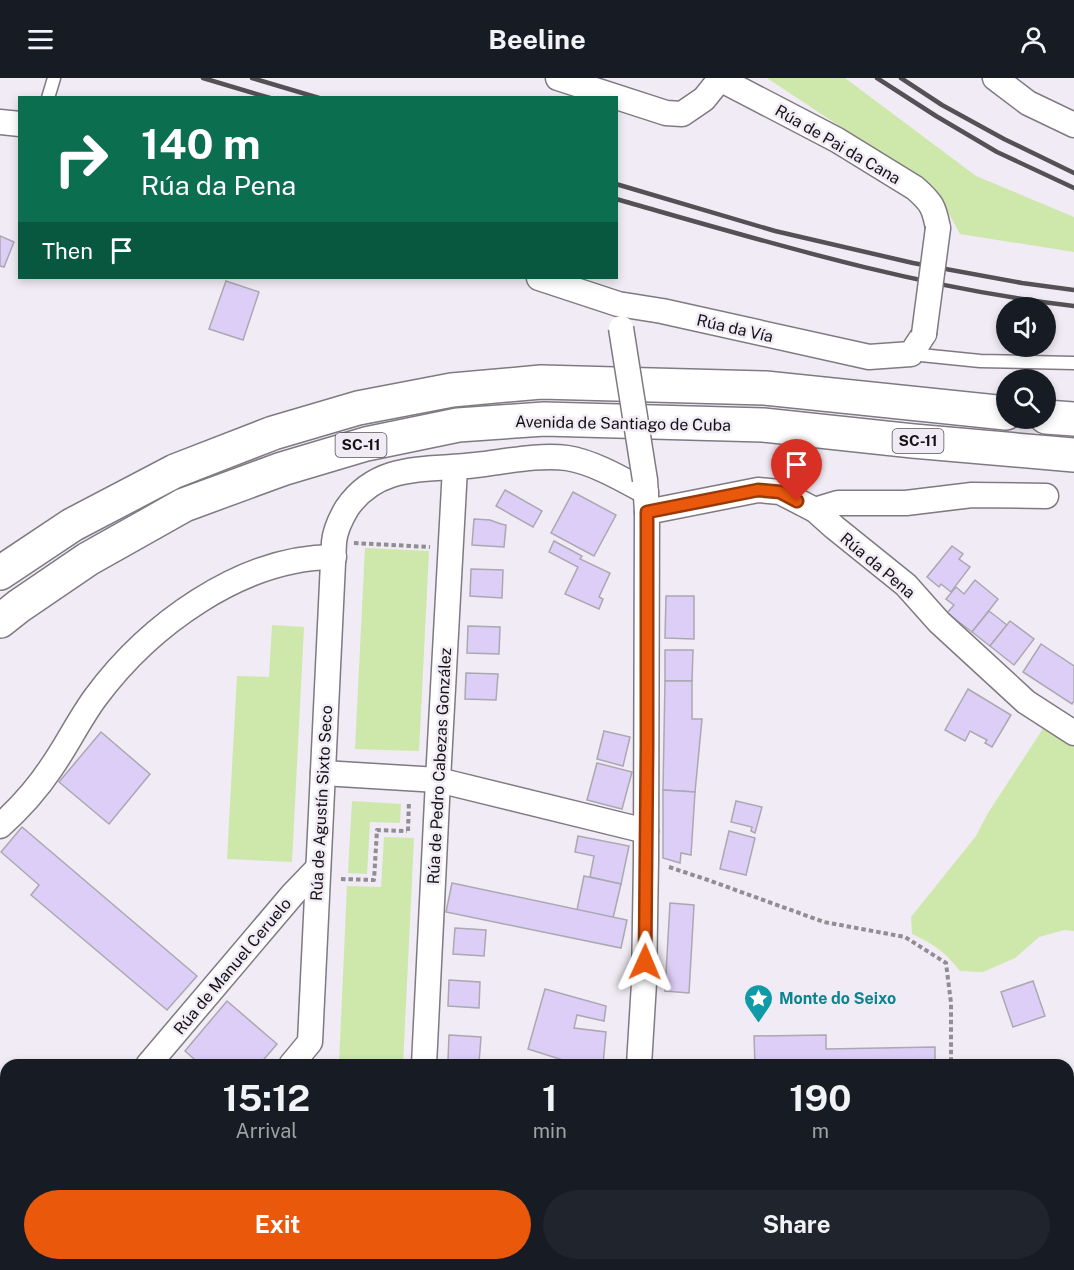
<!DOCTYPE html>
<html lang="en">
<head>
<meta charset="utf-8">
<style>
  body { margin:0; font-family:"Public Sans",sans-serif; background:#20242c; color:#f1f3f6; height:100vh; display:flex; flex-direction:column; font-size:22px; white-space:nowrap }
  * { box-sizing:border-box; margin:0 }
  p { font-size:20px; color:#9ea1a6 }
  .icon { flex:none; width:33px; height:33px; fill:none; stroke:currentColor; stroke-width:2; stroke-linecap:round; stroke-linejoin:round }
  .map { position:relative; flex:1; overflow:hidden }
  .side { position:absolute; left:0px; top:981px; width:1074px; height:212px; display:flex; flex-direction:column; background:#171b24; border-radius:18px 18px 0 0; box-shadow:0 3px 9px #0003 }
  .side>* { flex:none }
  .banner { position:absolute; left:18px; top:18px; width:600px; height:183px; border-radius:0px; box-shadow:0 3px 9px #0003; background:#0b6e4f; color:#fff; overflow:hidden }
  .fabs { position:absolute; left:996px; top:219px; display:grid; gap:12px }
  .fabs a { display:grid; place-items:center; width:60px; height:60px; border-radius:50%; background:#171b24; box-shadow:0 3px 9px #0003; font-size:30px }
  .pin { position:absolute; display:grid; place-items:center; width:51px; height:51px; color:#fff; margin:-62px -26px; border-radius:50% 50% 50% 0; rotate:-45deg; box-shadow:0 0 6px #0007 }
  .pin .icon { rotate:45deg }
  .me { position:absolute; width:66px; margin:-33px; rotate:1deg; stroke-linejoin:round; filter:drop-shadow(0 0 4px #0008) }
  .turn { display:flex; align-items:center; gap:21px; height:126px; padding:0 24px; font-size:27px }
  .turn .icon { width:78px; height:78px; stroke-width:2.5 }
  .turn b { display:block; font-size:42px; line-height:51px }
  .then { display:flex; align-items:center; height:57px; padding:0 24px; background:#0003; gap:12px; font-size:22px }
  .eta { display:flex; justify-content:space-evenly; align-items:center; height:102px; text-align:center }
  .eta b { font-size:36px; font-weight:700; line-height:42px }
  .button { display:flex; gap:12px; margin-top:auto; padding:12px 24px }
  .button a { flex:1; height:69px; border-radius:36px; background:#ea580c; color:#fff; font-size:24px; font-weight:700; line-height:69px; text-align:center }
  .button a+a { background:#20242c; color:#f1f3f6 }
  header { display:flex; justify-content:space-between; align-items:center; height:78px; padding:0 24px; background:#171b24; font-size:27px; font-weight:700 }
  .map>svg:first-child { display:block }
  .green { fill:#cde8aa }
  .building { fill:#ddcef7; stroke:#aba8b1; stroke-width:1.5 }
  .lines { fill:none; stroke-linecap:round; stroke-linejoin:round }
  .lane-casing { stroke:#7f7a82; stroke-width:15 }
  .street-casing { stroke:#7f7a82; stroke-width:27 }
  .highway-casing { stroke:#7f7a82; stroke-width:36 }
  .path { stroke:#908d93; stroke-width:4; stroke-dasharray:4.5 3; stroke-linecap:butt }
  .lane { stroke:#fff; stroke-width:12 }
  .street { stroke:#fff; stroke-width:24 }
  .highway { stroke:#fff; stroke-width:33 }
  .rail { stroke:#535155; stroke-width:4.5 }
  .street-bridge-casing { stroke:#7f7a82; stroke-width:27; stroke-linecap:butt }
  .street-bridge { stroke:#fff; stroke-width:24 }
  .route-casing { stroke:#983908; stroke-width:15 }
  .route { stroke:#ea580c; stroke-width:10 }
  .labels { text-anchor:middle; stroke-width:5; stroke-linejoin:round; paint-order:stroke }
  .shield { fill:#f0ebf4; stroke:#555257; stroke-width:1.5 }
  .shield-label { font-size:15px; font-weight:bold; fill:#131114 }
  .street-label { font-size:16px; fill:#131114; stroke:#f0ebf4 }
  .culture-label { font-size:16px; font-weight:bold; fill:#0d838f; stroke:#f0ebf4; text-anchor:start }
</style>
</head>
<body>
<header><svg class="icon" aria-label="menu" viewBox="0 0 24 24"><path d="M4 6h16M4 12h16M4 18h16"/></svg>Beeline<svg class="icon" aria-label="person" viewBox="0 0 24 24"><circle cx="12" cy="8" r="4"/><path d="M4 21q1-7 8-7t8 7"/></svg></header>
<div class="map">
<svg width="1074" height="1192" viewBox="0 0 1074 1192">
  <rect width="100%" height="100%" fill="#f0ebf4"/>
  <g class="green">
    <path d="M767,0H845L976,98L1074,139V174L960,156L936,112Z"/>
    <path d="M365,470L429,473L419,673L355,671Z"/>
    <path d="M272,547L304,549L292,784L227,781L237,598L269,599Z"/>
    <path d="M1046,646L1074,664V853L1064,852L1039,859L1015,880L983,894L960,893C945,874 934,866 912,856L911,839L976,758L988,735Z"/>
    <path d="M352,723L401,726L400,745L370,744L367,796L348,795Z"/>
    <path d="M384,759L414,760L403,987H339L347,808L381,809Z"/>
    <path d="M1073,1119H1074V1192H1052L1054,1187L1068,1186V1137Z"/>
  </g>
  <g class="building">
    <path d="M0,158L14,164L4,189L0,188Z"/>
    <path d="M226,203L259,214L243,262L209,251Z"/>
    <path d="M505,412L542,433L533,449L496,428Z"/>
    <path d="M573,414L616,437L594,478L551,455Z"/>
    <path d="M474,441L490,442L501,446L506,447L504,469L472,467Z"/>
    <path d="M554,463L582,478L580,481L610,495L599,519L603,521L599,531L565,516L578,489L549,474Z"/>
    <path d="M952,468L963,476L959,481L970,489L951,514L941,506L939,509L927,499Z"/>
    <path d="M471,491L503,492L502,520L470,518Z"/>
    <path d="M975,502L998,521L972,554L947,535L954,527L946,521L956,509L964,516Z"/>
    <path d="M666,518H694V561L665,560Z"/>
    <path d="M989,533L1007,547L990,568L972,554Z"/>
    <path d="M1010,543L1034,561L1014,587L990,568Z"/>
    <path d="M468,548L500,549L499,576L467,575Z"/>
    <path d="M1041,566L1074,588V623L1072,626L1023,594Z"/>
    <path d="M665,572H693L692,603H665Z"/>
    <path d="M466,595L498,596L496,622L465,621Z"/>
    <path d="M665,603H692V641H702L695,714L663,712Z"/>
    <path d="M968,611L1011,637L992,669L985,665L987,662L970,653L965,663L945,652Z"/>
    <path d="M604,653L630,659L623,688L597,681Z"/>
    <path d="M101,654L150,696L109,746L59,704Z"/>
    <path d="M597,685L632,694L622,731L587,722Z"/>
    <path d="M663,712L695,714L691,777L681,775L680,785L663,780Z"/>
    <path d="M736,723L762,729L755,755L751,753L752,749L731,744Z"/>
    <path d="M22,749L197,898L167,932L31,817L39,807L1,774Z"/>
    <path d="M729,753L755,760L746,797L720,791Z"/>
    <path d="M578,758L629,768L621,806L590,799L594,778L575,774Z"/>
    <path d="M584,798L621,806L613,840L577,832Z"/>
    <path d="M452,805L627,842L621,870L446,834Z"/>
    <path d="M670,825L694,827L689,915L665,913Z"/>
    <path d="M455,850L486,852L484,878L453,876Z"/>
    <path d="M449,902L480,904L479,930L448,928Z"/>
    <path d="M1033,903L1045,938L1013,949L1001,914Z"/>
    <path d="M545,911L606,928L604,943L577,937L574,950L606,954L603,987L569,984L528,971Z"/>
    <path d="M227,923L277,966L259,987H201L185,973Z"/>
    <path d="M449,957L481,959L479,985L448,983Z"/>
    <path d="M826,957V971L935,969V987H755L754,958Z"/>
    <path d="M0,1018L6,1023V1083L0,1078Z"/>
    <path d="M316,1186H351L347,1192H311Z"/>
    <path d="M444,1186H504L498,1192H493L488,1190L487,1192H485L473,1187L471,1192H456Z"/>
    <path d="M567,1186H618L616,1192H569L566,1187Z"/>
    <path d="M843,1186H981L979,1192H841Z"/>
  </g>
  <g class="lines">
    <defs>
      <g id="lane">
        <path d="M48,20L54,0"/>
        <path d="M911,276L980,283L1074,285"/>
        <path d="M1029,1192L1031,1186"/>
      </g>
      <g id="street">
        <path d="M558,0L666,35L682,36L704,21L720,1"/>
        <path d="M995,0L1028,25L1074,47"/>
        <path d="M720,1L837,62L915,110C932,125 934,129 938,150"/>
        <path d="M0,44L20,46"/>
        <path d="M539,200L618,226L662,233L869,279L911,276L924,256"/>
        <path d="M815,432L838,425H906L972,417L1046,418"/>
        <path d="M647,434L758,412L780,414L815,432L834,449L906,507L939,544L1026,624L1074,655"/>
        <path d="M323,695L438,702L646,753"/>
        <path d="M0,748C19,731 37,711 51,690C67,667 79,642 95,620C148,548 241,479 334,479"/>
        <path d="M148,987L293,816L318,790"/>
        <path d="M291,987L310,964L334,464C335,453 341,440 347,430C379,384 427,393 476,387C504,384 539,376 567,380C593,384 622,401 646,414"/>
        <path d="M424,987L438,702L455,390"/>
        <path d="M639,987L644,905L646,782L647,434L645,402"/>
        <path d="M1068,1109L1073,1093"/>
        <path d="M0,1162L6,1155"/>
        <path d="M240,1186L247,1192"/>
        <path d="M119,1192L123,1186"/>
        <path d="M282,1192L287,1186"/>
        <path d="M530,1192L536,1186"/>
        <path d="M1002,1192L1003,1186"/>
        <path d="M1042,1192L1044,1186"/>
      </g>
      <g id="highway">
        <path d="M1046,339L1074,341"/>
        <path d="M0,495L72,447L175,393L273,355L358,330L452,312L541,304L765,310L1006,335"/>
        <path d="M0,543L19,528L88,481L184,427L282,391L366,366L458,347L544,341L763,347L913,363L1074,377"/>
      </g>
    </defs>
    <use href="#lane" class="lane-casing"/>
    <use href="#street" class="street-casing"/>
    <use href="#highway" class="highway-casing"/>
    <g class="path">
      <path d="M354,465L430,469"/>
      <path d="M408,753L409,723"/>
      <path d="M669,789L708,802L824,844L905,859L946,885L951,925V987"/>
      <path d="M341,801L374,802L377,752L407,753"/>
    </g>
    <use href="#lane" class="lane"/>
    <use href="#street" class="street"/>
    <use href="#highway" class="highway"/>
    <g class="rail">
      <path d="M203,0L270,20"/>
      <path d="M252,0L319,20"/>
      <path d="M877,0L936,38L997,74L1074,110"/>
      <path d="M901,0L942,27L1004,61L1074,95"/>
      <path d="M616,106L775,153L913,185L1022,205L1074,212"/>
      <path d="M616,121C767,164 918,210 1074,228"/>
    </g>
    <defs>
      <g id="street-bridge">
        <path d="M621,250L645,402"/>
        <path d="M924,256L938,150"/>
      </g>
    </defs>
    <use href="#street-bridge" class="street-bridge-casing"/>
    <use href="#street-bridge" class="street-bridge"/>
  </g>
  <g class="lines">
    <defs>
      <path id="route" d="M645,884L647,667V434L758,412L780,414L797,423"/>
    </defs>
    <use href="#route" class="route-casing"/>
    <use href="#route" class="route"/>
  </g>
  <defs>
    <symbol id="sight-pin" viewBox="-11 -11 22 30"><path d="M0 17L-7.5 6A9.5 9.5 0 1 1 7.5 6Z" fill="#0f9aa8" stroke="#f0ebf4"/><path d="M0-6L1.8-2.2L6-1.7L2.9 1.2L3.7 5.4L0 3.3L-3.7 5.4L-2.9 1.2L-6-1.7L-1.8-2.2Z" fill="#fff"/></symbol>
  </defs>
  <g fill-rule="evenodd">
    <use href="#sight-pin" x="742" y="904" width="33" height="45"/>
  </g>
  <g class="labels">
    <g class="shield">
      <rect x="892.5" y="351" width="51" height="24" rx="4.5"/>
      <rect x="335.5" y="355" width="51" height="24" rx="4.5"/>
    </g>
    <g class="shield-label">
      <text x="918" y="368">SC-11</text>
      <text x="361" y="372">SC-11</text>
    </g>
    <g class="street-label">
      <text transform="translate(838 66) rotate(30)" y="6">Rúa de Pai da Cana</text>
      <text transform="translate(735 250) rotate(13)" y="6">Rúa da Vía</text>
      <text transform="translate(623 345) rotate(1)" y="6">Avenida de Santiago de Cuba</text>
      <text transform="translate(878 487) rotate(40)" y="6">Rúa da Pena</text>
      <text transform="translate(439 688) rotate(-87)" y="6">Rúa de Pedro Cabezas González</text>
      <text transform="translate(321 725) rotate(-87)" y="6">Rúa de Agustín Sixto Seco</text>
      <text transform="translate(232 888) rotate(-50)" y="6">Rúa de Manuel Ceruelo</text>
    </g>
    <g class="culture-label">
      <text x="779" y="926">Monte do Seixo</text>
    </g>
  </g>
</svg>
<div class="fabs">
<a><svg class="icon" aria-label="sound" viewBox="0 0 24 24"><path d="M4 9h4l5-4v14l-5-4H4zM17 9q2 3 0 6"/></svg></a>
<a><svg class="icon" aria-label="search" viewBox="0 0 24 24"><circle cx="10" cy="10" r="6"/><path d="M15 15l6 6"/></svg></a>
</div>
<div class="pin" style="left:797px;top:423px;background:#d93025"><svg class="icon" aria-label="arrive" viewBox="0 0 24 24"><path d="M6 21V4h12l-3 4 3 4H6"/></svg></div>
<svg class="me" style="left:645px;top:884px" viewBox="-20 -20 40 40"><path d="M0-17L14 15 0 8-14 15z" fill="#ea580c" stroke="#fff" stroke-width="4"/></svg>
<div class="banner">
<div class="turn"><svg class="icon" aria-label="right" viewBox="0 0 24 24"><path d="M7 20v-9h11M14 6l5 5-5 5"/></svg><div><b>140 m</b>Rúa da Pena</div></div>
<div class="then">Then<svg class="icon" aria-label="arrive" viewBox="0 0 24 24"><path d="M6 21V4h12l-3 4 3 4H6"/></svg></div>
</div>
<section class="side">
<div class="eta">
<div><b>15:12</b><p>Arrival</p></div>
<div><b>1</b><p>min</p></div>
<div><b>190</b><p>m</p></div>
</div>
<div class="button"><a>Exit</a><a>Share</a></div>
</section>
</div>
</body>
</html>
